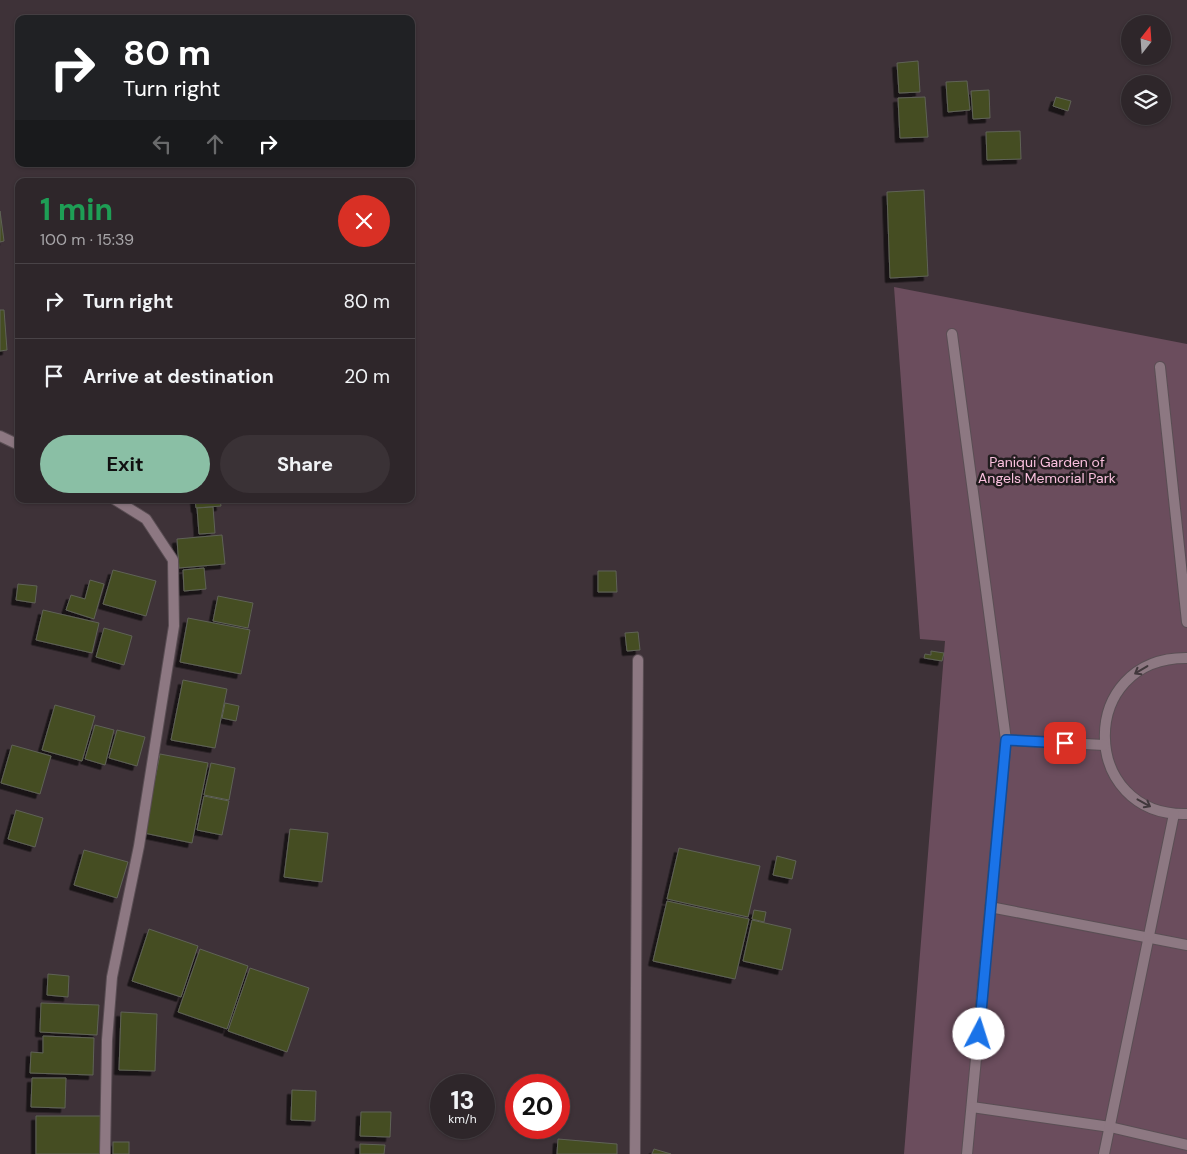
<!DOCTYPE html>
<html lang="en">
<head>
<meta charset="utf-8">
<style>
  body { margin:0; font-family:"DM Sans",sans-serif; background:#3a3236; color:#f1f3f6; height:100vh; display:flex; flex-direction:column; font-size:19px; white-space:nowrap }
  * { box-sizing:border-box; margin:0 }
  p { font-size:16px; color:#a7a5a8 }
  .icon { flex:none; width:28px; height:28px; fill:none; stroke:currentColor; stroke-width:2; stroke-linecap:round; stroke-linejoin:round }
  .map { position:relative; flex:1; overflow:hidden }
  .sheet { position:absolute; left:15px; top:178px; width:400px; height:325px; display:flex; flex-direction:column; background:#2e262a; border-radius:10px; box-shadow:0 1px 4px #0004,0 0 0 1px #494347 }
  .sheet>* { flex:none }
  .top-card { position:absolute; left:15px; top:15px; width:400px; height:152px; border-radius:10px; box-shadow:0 1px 4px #0004,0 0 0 1px #494347; background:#202124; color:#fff; overflow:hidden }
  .needle { width:32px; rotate:17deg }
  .buttons { position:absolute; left:1121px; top:15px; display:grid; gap:10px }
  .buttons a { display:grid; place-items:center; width:50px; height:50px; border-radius:50%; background:#2e262a; box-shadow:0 1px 4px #0004,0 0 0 1px #494347; font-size:25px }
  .speed { position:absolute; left:430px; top:1074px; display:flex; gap:10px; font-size:25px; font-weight:700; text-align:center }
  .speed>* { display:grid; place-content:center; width:65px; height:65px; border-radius:50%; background:#2e262a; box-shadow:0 1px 4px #0004,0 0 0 1px #494347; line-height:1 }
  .speed small { font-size:12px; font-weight:400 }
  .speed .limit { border:8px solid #d22; background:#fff; color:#111 }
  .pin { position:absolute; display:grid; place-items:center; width:42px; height:42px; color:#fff; margin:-21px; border-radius:10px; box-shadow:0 2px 8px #0006 }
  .me { position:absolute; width:55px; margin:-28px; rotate:5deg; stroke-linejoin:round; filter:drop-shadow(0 0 4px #0008) }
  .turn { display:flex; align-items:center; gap:18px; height:105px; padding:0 25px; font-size:22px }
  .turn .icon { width:65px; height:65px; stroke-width:2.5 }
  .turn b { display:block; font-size:35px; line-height:42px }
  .lanes { display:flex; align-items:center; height:48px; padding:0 25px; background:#0003; justify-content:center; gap:25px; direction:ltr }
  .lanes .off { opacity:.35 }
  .round { display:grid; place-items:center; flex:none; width:52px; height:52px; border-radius:26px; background:#3a3236 }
  .overview { display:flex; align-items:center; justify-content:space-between; height:85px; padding:0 25px }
  h1 { font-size:30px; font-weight:700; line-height:38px; color:#1e9e55 }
  .cta { display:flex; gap:10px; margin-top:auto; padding:10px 25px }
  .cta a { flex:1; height:58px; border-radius:30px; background:#8abfa5; color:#111; font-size:20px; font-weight:700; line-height:58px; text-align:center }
  .cta a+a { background:#3a3236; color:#f1f3f6 }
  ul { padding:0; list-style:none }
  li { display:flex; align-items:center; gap:15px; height:75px; padding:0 25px; border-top:1px solid #494347 }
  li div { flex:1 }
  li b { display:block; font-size:19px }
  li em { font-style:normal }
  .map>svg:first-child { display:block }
  .green { fill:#6b4d5d }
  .building { fill:#444d22; stroke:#5f6256; filter:url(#shadow) }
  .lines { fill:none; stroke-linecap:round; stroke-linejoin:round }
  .lane-casing { stroke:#5a4e54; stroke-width:12 }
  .street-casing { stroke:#5a4e54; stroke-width:12 }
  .lane { stroke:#8d7882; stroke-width:10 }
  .street { stroke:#8d7882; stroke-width:10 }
  .oneway { stroke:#41383c }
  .route-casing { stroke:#114b97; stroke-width:12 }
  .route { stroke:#1a73e8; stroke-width:9 }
  .labels { text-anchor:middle; stroke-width:5; stroke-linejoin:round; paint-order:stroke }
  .park-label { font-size:14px; fill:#fac0de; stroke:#211c1e }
</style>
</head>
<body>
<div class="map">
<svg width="1187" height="1154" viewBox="0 0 1187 1154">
  <defs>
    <filter id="shadow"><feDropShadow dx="-4.5" dy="4.5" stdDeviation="0" flood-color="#0009"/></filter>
  </defs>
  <rect width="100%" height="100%" fill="#3e3238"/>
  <path class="green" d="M894,287L1187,344V1154H904L945,641L920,639Z"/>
  <g class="building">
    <path d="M918,61L920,92L899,93L897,63Z"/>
    <path d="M967,81L970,110L948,112L946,82Z"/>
    <path d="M989,90L990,118L973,119L971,91Z"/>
    <path d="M925,97L928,137L900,138L898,98Z"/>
    <path d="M1056,97L1071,101L1068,111L1053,106Z"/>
    <path d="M1020,131L1021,159L987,160L986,132Z"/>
    <path d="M924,190L928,276L890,278L887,192Z"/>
    <path d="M0,211L4,241L0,242Z"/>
    <path d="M0,310H4L7,350L0,351Z"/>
    <path d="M195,499H220L221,506L196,508Z"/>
    <path d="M213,507L215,533L199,534L197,508Z"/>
    <path d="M222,535L225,564L179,568L177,539Z"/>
    <path d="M204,568L206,589L184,591L183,570Z"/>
    <path d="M113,570L156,581L146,616L103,604Z"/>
    <path d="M598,571H616L617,592H598Z"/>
    <path d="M90,580L104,584L94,619L66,610L71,595L85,599Z"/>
    <path d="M18,584L37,586L35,603L16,600Z"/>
    <path d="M218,596L253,603L248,628L213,621Z"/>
    <path d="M43,610L99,623L92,653L36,640Z"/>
    <path d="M188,618L250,630L241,674L180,662Z"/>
    <path d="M104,628L132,636L124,665L96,657Z"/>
    <path d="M638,632L640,650L627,651L625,633Z"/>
    <path d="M931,651L944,653L942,661L924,658L925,654L931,655Z"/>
    <path d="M183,680L227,689L215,748L171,740Z"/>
    <path d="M225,703L239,706L236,721L222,718Z"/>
    <path d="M55,705L95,716L82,761L42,750Z"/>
    <path d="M95,725L114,730L105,765L85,759Z"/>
    <path d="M117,730L145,737L137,766L109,758Z"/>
    <path d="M12,745L51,756L40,794L1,783Z"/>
    <path d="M160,754L208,763L192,843L144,833Z"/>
    <path d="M211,763L235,768L229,800L204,795Z"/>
    <path d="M204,796L229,801L222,835L197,830Z"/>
    <path d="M16,810L43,818L35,847L8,839Z"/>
    <path d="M290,829L328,833L322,882L284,877Z"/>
    <path d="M679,848L760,866L748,917L667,899Z"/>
    <path d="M84,850L128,862L117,898L74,885Z"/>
    <path d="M777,856L796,861L792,879L773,875Z"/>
    <path d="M667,901L749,919L735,979L653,961Z"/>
    <path d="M754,910L766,912L764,922L752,919Z"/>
    <path d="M752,920L791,929L782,970L743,961Z"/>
    <path d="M149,929L198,946L181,997L132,981Z"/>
    <path d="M200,949L248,966L227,1029L178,1012Z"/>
    <path d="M250,968L309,988L287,1052L228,1031Z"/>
    <path d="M48,974L69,976L68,997L47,995Z"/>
    <path d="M41,1003L99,1005L97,1035L40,1032Z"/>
    <path d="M121,1012L157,1014L155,1071L119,1070Z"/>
    <path d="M43,1036L94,1038L93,1075L30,1073L31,1052L43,1053Z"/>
    <path d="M32,1078H66L65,1108L31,1107Z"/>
    <path d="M292,1090L316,1091L315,1121L291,1120Z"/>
    <path d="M361,1112H391L390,1137L360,1136Z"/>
    <path d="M36,1116H101L100,1154H36Z"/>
    <path d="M558,1139L617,1144V1154H557Z"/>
    <rect x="113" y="1142" width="16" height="12"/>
    <path d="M360,1144L385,1145L384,1154H360Z"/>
    <path d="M654,1149L671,1154H652Z"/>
  </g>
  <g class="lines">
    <defs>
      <g id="lane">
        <path d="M952,334L1006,740L967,1154"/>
        <path d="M1160,367L1187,622"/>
        <path d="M1187,658C1076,657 1079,817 1187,814"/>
        <path d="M1006,740L1104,745"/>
        <path d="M990,907L1187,945"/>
        <path d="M972,1107L1110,1127L1187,1145"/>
        <path d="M1104,1154L1174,814"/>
      </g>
      <g id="street">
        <path d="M0,436L19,445"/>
        <path d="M105,1154L107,1040L112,977L139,846L174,626L173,560L146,519L114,499"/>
        <path d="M635,1154L638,660"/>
      </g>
    </defs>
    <use href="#lane" class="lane-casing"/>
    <use href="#street" class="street-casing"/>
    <use href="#lane" class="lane"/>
    <use href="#street" class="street"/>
  </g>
  <defs><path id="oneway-shaft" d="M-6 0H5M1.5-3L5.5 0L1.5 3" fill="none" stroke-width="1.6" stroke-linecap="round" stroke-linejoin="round" transform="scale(1.25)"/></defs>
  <g class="oneway">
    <use href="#oneway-shaft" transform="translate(1141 670) rotate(149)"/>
    <use href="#oneway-shaft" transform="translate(1144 803) rotate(29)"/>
  </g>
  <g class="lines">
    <defs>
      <path id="route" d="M979,1034L1006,740L1065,743"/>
    </defs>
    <use href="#route" class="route-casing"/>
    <use href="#route" class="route"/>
  </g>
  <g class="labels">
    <g class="park-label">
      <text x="1047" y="467">Paniqui Garden of<tspan x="1047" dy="16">Angels Memorial Park</tspan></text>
    </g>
  </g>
</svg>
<div class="buttons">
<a><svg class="needle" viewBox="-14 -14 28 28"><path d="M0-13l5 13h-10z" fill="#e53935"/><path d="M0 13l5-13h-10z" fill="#a7a5a8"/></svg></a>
<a><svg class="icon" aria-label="layers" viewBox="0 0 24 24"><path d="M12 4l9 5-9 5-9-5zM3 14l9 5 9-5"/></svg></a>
</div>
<div class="speed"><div>13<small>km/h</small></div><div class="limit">20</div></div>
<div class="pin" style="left:1065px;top:743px;background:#d93025"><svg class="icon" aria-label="arrive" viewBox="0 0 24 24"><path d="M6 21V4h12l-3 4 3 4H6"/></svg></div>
<svg class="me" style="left:979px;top:1034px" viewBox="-20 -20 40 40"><circle r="19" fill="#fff"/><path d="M0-13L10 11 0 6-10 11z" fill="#1a73e8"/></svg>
<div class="top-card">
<div class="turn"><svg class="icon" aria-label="right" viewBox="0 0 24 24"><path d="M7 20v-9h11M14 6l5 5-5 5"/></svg><div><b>80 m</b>Turn right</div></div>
<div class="lanes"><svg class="icon off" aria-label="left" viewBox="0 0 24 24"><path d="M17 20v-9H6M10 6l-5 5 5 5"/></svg><svg class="icon off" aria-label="ahead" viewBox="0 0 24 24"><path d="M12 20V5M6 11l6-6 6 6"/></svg><svg class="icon" aria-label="right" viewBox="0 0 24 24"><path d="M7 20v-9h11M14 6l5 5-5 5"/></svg></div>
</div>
<section class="sheet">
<div class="overview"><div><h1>1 min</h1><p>100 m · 15:39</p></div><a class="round" style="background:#d93025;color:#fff"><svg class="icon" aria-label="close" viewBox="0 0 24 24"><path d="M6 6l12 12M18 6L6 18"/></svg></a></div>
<ul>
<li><svg class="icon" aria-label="right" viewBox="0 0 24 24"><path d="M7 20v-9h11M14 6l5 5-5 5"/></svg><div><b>Turn right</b></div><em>80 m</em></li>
<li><svg class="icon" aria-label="arrive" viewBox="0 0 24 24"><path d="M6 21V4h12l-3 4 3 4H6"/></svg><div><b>Arrive at destination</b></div><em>20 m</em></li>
</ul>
<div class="cta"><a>Exit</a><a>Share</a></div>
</section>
</div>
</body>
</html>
